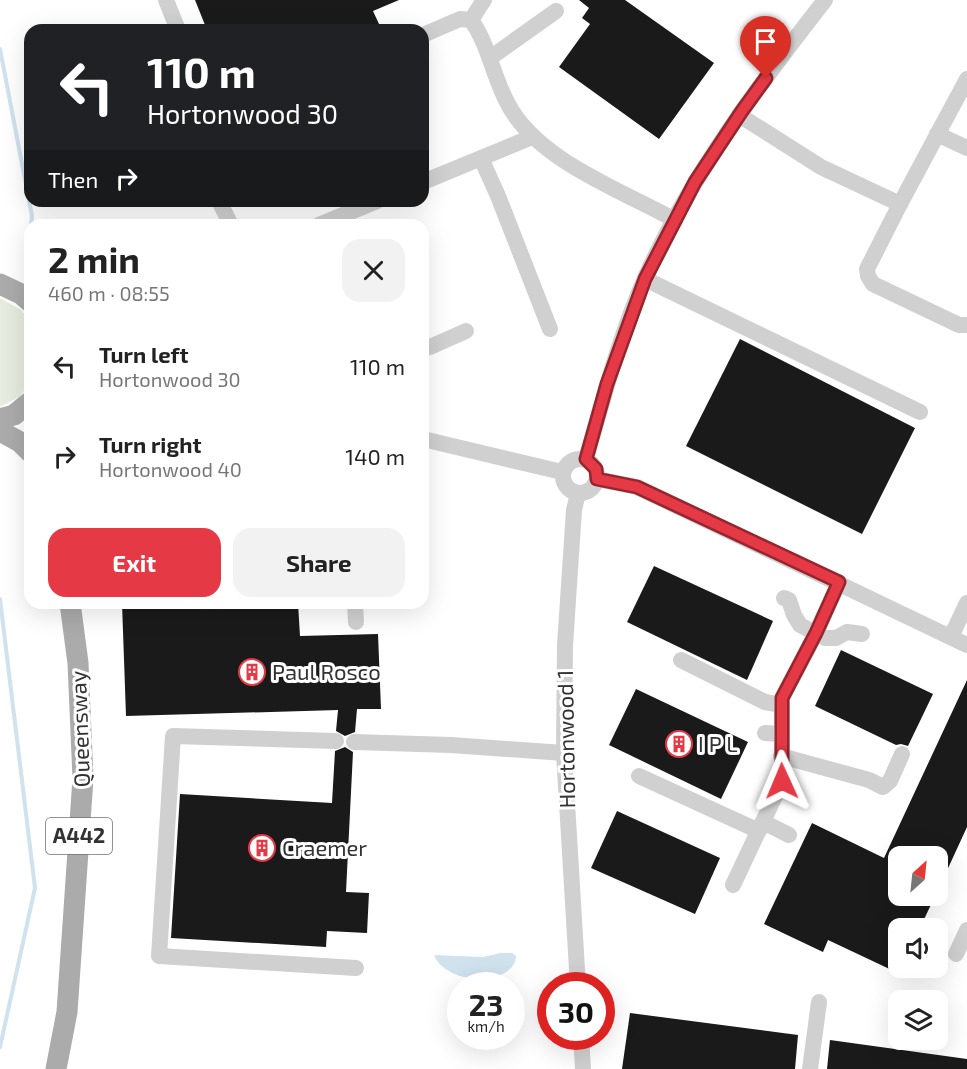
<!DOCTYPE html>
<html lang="en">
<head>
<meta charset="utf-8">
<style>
  body { margin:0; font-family:"Exo 2",sans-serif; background:#f2f2f2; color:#222; height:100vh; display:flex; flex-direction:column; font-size:22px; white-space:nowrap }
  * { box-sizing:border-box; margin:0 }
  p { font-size:20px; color:#767676 }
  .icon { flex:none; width:33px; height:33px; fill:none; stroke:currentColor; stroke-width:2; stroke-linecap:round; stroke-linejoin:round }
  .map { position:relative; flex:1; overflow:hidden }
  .drawer { position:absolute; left:24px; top:219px; width:405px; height:390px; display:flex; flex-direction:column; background:#fff; border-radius:18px; box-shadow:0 6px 24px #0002 }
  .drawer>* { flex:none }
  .top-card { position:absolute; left:24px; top:24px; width:405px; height:183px; border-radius:18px; box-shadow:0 6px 24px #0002; background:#202124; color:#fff; overflow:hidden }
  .needle { width:39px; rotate:27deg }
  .fabs { position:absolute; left:888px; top:846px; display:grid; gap:12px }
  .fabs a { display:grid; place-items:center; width:60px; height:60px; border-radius:12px; background:#fff; box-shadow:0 6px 24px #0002; font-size:30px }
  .speed { position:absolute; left:447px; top:972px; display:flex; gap:12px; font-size:30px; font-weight:700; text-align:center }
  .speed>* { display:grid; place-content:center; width:78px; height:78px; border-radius:50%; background:#fff; box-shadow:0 6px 24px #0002; line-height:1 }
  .speed small { font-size:15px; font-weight:400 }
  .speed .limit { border:9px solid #d22; background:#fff; color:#111 }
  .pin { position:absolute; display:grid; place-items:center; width:51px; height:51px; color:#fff; margin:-62px -26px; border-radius:50% 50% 50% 0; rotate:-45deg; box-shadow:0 0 6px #0007 }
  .pin .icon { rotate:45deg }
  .me { position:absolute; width:66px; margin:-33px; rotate:359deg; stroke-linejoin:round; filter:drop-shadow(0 0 4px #0008) }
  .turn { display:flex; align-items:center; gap:21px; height:126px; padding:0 24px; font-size:27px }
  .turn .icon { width:78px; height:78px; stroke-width:2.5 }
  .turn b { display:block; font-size:42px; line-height:51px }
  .then { display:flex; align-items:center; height:57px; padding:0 24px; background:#0003; gap:12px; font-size:22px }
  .round { display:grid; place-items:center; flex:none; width:63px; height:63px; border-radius:18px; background:#f2f2f2 }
  .headline { display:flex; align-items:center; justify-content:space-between; height:102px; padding:0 24px }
  h1 { font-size:36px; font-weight:700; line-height:45px }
  .button { display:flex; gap:12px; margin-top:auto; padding:12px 24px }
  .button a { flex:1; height:69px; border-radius:18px; background:#e63946; color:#fff; font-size:24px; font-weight:700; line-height:69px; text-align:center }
  .button a+a { background:#f2f2f2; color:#222 }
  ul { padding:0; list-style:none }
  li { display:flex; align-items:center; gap:18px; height:90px; padding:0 24px }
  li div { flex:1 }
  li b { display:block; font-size:22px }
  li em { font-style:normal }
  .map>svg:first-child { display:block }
  .green { fill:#e6ecdf }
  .water { fill:#cfe2ee }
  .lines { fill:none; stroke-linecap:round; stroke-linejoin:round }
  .stream { stroke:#cfe2ee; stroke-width:4 }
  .building { fill:#1a1a1a }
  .minor { stroke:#d0d0d0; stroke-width:16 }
  .major { stroke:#ababab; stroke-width:21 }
  .route-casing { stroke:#96252e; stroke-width:15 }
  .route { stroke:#e63946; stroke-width:10 }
  .labels { text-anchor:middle; stroke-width:6; stroke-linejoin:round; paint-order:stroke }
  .shield { fill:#fff; stroke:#707070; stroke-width:1.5 }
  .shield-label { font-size:21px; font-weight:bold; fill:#333 }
  .poi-label { font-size:22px; fill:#333; stroke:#fff; text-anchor:start }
  .street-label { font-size:22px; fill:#333; stroke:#fff }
</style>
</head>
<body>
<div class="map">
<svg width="967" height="1069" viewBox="0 0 967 1069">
  <rect width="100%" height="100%" fill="#fff"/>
  <path class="green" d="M0,298L21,310L30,321V384L19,397L0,407Z"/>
  <path class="water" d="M501,953H512L516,956C515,986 447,987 434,955L483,957Z"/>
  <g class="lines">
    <g class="stream">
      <path d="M0,49L32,216L31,225"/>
      <path d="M29,257L30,249"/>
      <path d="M0,599L35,888L0,1047"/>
    </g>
  </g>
  <g class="building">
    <path d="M195,0H399L373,11L379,24L365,30H207Z"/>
    <path d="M579,0H625L714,63L659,139L559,67L590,24L582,18L589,8Z"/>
    <path d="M740,339L915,428L862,534L686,446Z"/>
    <path d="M654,566L773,621L747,680L627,622Z"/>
    <path d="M122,603H298L300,636L378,634L381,709H357L355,732L345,736L336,731L338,710L126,716Z"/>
    <path d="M841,650L933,694L908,746L901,744L896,745L815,706Z"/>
    <path d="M967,680V827L938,890V856H898V896H935L920,928H898V973L828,940L823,952L764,924L812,823L884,858Z"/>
    <path d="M636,689L748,742L721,799L609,745Z"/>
    <path d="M345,747L353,752L346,892L369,893L367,933L327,931L326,947L171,938L180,794L332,803L335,751Z"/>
    <path d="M617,811L720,858L695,914L591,868Z"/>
    <path d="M630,1013L798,1035L795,1069H622Z"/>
    <path d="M830,1040L967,1059V1069H827Z"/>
  </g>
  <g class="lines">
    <g class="minor">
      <path d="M166,0L178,30"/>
      <path d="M471,20L484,0"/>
      <path d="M423,35L460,19L471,20C489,45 493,77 508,104C537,160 621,190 675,220"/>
      <path d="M490,58L556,11"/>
      <path d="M739,115L821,167L900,204L867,269L868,276L873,284L959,325H967"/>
      <path d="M937,134L967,148"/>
      <path d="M481,158L498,196L550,329"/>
      <path d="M423,182L532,137"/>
      <path d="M219,201L231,225"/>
      <path d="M900,204L967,79"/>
      <path d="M319,225L377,201"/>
      <path d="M645,279L920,412"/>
      <path d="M430,347L466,331"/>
      <path d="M423,439L562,472"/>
      <circle cx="580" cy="476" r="17"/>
      <path d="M586,459C603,399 620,335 645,278C690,177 757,87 825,0"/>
      <path d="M597,479L637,487L967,645"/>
      <path d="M578,493L574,510L565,645L564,753L578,986"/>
      <path d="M784,598L789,600L794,615L800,625L825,638H836L847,632L862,634"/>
      <path d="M355,603L356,622"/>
      <path d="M951,637L967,603"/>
      <path d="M681,660L765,702L782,705"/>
      <path d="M765,733L781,734"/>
      <path d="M336,741L173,736L159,956L356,968"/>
      <path d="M354,742L451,745L564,753"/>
      <path d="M781,756L869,780L883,787L890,781L902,754"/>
      <path d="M639,776L759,831"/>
      <path d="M763,822L789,835"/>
      <path d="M733,885L782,781V698L816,633L839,582"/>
      <path d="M956,954L967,930"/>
      <path d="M581,1036L583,1069"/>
      <path d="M810,1069L819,1002"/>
    </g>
    <g class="major">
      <path d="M0,284L21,294L30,302"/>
      <path d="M0,419L14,415L30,402"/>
      <path d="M0,431L20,442L30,452"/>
      <path d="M56,1069L67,1012L83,778L78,663L70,603"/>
    </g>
  </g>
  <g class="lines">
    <defs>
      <path id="route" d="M766,78L742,111L695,182L645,279L607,384L586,459L596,469L597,479L637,487L839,582L816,633L782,698V781"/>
    </defs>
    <use href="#route" class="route-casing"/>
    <use href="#route" class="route"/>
  </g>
  <defs>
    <symbol id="building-ring" viewBox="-11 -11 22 22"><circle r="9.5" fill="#fff" stroke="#e63946" stroke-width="1.5"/><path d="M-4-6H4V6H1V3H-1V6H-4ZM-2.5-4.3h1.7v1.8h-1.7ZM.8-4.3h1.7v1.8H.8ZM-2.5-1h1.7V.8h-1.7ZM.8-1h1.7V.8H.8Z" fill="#e63946"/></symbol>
  </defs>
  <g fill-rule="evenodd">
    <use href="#building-ring" x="237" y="657" width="30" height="30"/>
    <use href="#building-ring" x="664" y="729" width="30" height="30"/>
    <use href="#building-ring" x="247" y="833" width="30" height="30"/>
  </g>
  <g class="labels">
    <rect class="shield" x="46" y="818" width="66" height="36" rx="4.5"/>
    <g class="shield-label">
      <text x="79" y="843">A442</text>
    </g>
    <g class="poi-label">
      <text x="272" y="680">Paul Rosco</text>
      <text x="698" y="752">I P L</text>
      <text x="282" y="856">Craemer</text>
    </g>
    <g class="street-label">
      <text transform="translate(80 729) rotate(-92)" y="8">Queensway</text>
      <text transform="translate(566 739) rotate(-91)" y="8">Hortonwood 1</text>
    </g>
  </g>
</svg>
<div class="fabs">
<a><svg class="needle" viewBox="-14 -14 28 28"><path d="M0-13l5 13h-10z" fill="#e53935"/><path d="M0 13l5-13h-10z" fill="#767676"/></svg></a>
<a><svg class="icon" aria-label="sound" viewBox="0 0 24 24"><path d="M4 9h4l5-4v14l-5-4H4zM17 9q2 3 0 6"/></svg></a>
<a><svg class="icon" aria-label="layers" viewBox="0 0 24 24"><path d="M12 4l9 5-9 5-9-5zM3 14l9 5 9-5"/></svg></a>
</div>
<div class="speed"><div>23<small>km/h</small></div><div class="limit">30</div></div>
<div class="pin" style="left:766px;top:78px;background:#d93025"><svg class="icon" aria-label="arrive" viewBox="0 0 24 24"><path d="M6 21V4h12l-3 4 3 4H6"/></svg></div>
<svg class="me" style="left:782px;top:781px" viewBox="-20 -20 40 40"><path d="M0-17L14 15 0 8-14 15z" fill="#e63946" stroke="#fff" stroke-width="4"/></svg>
<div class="top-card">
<div class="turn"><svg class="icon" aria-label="left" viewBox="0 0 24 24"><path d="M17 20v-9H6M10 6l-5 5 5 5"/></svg><div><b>110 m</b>Hortonwood 30</div></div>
<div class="then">Then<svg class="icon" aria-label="right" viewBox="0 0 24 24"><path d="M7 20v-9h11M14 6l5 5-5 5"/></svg></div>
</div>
<section class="drawer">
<div class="headline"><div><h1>2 min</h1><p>460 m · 08:55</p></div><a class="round"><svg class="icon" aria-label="close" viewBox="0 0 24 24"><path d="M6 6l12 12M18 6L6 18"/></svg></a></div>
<ul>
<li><svg class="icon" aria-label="left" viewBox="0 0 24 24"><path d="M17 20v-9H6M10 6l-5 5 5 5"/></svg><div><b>Turn left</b><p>Hortonwood 30</p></div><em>110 m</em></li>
<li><svg class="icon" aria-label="right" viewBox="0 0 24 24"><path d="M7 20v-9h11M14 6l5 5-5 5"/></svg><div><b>Turn right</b><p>Hortonwood 40</p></div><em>140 m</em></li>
</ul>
<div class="button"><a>Exit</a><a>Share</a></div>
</section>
</div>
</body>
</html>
